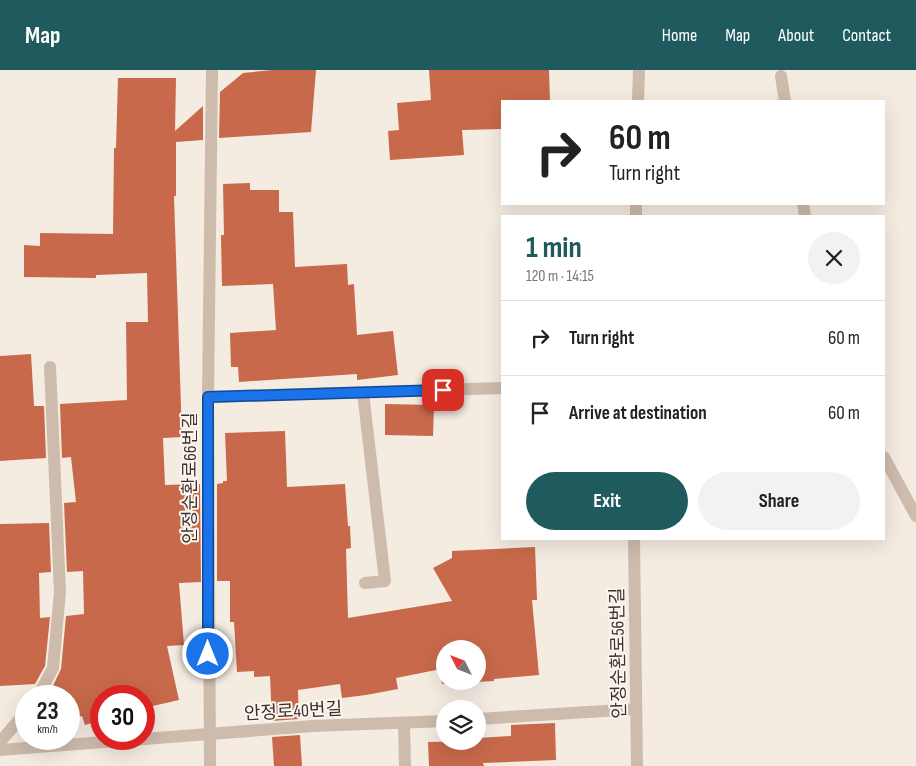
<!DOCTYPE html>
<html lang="en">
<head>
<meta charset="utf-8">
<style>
  body { margin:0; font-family:"Sofia Sans Condensed","Noto Sans KR",sans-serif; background:#f2f2f2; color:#222; height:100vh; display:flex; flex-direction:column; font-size:19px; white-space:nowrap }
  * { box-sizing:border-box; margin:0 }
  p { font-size:16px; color:#767676 }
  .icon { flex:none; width:28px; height:28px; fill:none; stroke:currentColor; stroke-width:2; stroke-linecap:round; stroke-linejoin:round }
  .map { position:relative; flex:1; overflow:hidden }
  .panel { position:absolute; left:501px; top:145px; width:384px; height:325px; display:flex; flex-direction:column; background:#fff; border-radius:0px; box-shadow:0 5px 20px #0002 }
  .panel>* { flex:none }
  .hud { position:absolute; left:501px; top:30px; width:384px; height:105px; border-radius:0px; box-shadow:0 5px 20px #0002; background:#fff; color:#222; overflow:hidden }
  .needle { width:32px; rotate:312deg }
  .buttons { position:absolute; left:436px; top:570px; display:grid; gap:10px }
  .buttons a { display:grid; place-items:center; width:50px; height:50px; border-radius:50%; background:#fff; box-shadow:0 5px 20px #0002; font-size:25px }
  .speed { position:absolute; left:15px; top:615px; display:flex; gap:10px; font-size:25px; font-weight:700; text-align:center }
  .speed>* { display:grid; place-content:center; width:65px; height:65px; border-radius:50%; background:#fff; box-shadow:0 5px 20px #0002; line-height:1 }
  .speed small { font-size:12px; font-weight:400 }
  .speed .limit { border:8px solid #d22; background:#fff; color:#111 }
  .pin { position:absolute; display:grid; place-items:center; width:42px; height:42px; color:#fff; margin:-21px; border-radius:10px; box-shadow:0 2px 8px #0006 }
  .me { position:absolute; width:55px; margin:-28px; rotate:0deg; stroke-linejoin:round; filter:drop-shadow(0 0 4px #0008) }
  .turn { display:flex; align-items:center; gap:18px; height:105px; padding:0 25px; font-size:22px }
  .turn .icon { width:65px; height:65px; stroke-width:2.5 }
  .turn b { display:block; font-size:35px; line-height:42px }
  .round { display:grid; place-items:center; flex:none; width:52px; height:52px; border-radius:26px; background:#f2f2f2 }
  .overview { display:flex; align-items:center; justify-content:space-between; height:85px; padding:0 25px }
  h1 { font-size:30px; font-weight:700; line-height:38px; color:#1f5a5e }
  .primary-button { display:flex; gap:10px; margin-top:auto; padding:10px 25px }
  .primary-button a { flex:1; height:58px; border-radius:30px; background:#1f5a5e; color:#fff; font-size:20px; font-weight:700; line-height:58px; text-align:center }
  .primary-button a+a { background:#f2f2f2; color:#222 }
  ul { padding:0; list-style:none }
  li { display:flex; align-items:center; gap:15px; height:75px; padding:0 25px; border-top:1px solid #e0e0e0 }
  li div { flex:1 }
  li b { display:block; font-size:19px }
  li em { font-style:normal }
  header { display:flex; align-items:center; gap:30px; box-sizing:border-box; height:70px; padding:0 25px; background:#1f5a5e; color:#fff }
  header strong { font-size:24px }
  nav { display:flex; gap:28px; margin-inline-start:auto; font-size:18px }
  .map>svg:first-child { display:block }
  .building { fill:#c8694b; fill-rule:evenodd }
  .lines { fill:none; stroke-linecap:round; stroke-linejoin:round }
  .minor { stroke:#cdbbac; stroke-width:12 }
  .tertiary { stroke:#cdbbac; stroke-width:12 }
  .route-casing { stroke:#114b97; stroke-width:12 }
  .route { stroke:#1a73e8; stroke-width:9 }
  .labels { text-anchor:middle; stroke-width:4; stroke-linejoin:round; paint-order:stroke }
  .street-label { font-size:18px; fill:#3b302b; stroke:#fbf5ee }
</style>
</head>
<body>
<header>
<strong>Map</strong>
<nav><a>Home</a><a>Map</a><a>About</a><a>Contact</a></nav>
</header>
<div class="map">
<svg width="916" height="696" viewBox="0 0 916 696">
  <rect width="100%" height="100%" fill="#f4ebe1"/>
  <g class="building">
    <path d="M272,0H316L311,62L219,68L220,22L243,3Z"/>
    <path d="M429,0H549L550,31H502V59L462,60L464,85L390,90L388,61L399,60L397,33L431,30Z"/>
    <path d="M118,8H176L175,61L203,36V70L176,72V126H174L182,367L163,368L165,415L200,414L201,512L179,513L184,575L167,576L179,630L144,638V626H101V650L85,655L82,646L69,650V626H52L51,620L61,599L66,546L84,544L83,501L67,502L64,433L76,432L71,387L62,388L60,334L127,330L126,252H148L147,203L96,205V208L24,207V175L40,176V163L113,164L114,78H116Z"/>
    <path d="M250,113V120H279V142H293L295,197L347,194L348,215L354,214L357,265L393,261L398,305L357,310V304L239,312L238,297H231L230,263L276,260L273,214L222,216L221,165H224L223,114Z"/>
    <path d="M31,284L34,336H44L46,388L0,391V286Z"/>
    <path d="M385,334L434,335L433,366L385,365Z"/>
    <path d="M285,361L287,417L345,414L348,456H350L351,478L346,479L348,548L452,531L433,498L452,488V481L535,477L537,530H532L539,605L494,609V611L442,614L441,599L396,608L398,619L366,625L342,628L340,614L298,620L299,649L272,651L270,606L254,607V601L237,602L234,552H230V511H217V414L223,413V411H227L225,363ZM445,579H478V611H445Z"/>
    <path d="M49,453L51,502L39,503L40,548L50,547L45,596L35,614L0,616V454Z"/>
    <path d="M555,653L556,690L483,693L484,696H429L428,672L478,671V668L511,666V655Z"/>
    <path d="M300,665L302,696H274L272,667Z"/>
  </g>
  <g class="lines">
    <g class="minor">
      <path d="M781,6L785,31"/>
      <path d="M803,134L805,146"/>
      <path d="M363,323L385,511L365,513"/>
      <path d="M208,327L502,318"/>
      <path d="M884,387L916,446"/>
      <path d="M38,626L53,598L60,522L50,297"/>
      <path d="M478,649L636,639"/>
      <path d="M404,653L405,696"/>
      <path d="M144,669L313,656L445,651"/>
      <path d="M0,672L26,642"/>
      <path d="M0,680L143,669"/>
      <path d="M210,696L208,327L212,0"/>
    </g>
    <g class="tertiary">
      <path d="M638,31L639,0"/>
      <path d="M636,146V134"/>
      <path d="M634,469L637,696"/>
    </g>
  </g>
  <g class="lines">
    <defs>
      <path id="route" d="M208,584V327L443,320"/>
    </defs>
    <use href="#route" class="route-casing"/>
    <use href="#route" class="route"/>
  </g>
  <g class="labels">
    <g class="street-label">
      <text transform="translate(190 408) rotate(-90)" y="6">안정순환로66번길</text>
      <text transform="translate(618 583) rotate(-91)" y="6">안정순환로56번길</text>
      <text transform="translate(293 641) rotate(-3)" y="6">안정로40번길</text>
    </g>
  </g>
</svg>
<div class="buttons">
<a><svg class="needle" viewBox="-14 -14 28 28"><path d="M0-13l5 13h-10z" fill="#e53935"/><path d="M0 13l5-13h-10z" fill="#767676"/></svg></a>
<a><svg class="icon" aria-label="layers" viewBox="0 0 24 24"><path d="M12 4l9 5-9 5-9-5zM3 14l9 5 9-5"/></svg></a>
</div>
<div class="speed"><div>23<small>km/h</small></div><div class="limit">30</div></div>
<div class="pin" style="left:443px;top:320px;background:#d93025"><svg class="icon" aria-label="arrive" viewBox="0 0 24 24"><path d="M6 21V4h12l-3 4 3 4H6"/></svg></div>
<svg class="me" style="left:208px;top:584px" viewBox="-20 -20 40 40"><circle r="17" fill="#1a73e8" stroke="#fff" stroke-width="3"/><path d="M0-11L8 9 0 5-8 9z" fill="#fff"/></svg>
<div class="hud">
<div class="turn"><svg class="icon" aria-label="right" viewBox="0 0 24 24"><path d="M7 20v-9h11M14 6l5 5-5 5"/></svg><div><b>60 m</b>Turn right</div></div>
</div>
<section class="panel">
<div class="overview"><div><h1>1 min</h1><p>120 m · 14:15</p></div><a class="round"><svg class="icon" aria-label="close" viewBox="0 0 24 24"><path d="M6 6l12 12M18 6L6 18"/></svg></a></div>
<ul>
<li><svg class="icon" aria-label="right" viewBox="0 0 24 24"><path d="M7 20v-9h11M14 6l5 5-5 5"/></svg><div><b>Turn right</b></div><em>60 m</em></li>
<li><svg class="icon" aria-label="arrive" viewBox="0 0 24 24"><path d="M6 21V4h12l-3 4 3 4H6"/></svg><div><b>Arrive at destination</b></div><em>60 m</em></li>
</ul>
<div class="primary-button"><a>Exit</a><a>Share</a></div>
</section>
</div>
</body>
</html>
